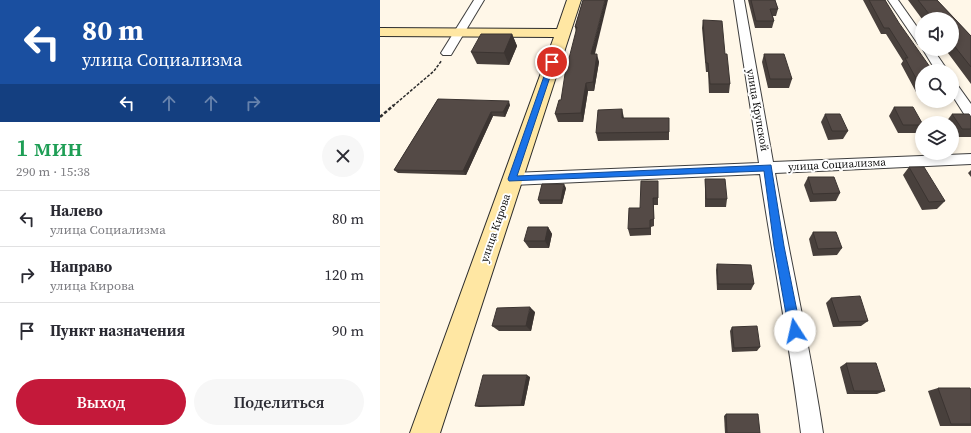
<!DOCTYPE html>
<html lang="ru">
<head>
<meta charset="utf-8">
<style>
  body { margin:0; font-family:"Source Serif 4",serif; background:#f7f7f7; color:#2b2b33; height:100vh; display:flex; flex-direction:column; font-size:15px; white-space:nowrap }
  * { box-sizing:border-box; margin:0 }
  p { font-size:13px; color:#7c7c81 }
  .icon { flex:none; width:22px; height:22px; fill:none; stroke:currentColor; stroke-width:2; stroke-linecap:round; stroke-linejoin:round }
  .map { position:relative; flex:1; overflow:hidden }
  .side { display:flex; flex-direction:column; background:#fff; width:380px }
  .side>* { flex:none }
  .hud { background:#1a4fa0; color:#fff; overflow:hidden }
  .fabs { position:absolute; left:535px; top:12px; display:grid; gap:8px }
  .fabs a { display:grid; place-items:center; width:44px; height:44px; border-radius:50%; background:#fff; box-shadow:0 2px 6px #0003; font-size:20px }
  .pin { position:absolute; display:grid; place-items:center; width:34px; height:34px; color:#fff; margin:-17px; border:2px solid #fff; border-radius:50%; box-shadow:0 1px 4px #0007 }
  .me { position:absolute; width:44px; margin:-22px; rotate:350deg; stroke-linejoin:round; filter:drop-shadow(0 0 3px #0008) }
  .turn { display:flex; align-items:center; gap:14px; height:84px; padding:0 16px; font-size:18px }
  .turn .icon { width:52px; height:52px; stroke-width:2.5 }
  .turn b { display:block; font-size:28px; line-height:34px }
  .lanes { display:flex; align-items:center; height:38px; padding:0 16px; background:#0003; justify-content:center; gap:20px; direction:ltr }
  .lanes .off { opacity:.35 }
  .round { display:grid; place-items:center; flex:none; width:42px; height:42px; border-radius:21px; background:#f7f7f7 }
  .summary { display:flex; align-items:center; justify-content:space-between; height:68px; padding:0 16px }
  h1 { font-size:24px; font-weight:600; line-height:30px; color:#1e9e55 }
  .cta { display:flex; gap:8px; margin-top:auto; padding:8px 16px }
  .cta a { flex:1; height:46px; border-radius:24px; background:#c4193a; color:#fff; font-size:16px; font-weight:600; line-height:46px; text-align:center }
  .cta a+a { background:#f7f7f7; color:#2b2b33 }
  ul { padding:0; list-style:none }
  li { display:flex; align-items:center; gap:12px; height:56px; padding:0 16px; border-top:1px solid #e1e1e2 }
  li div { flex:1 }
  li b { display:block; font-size:15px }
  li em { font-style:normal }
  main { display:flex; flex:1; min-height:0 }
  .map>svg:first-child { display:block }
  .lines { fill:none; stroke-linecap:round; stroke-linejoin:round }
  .street-casing { stroke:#3e3e3e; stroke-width:2 }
  .secondary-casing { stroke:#2d2d2d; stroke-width:2 }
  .path-far1 { stroke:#2d2d2d; stroke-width:1.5; stroke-dasharray:3 1.5; stroke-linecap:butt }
  .path { stroke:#2d2d2d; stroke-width:2.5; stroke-dasharray:3.5 2; stroke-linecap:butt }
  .street { fill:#fff; fill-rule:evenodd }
  .secondary { fill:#ffe7a3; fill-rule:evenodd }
  .wall { fill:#48403c }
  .shaded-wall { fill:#3b3431 }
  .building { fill:#544a46; stroke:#3b3431 }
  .route { fill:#1a73e8; stroke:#114b97 }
  .labels { text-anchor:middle; stroke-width:4; stroke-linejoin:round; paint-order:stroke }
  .street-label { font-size:11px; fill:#0b0b0b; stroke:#fff }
</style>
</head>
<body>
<main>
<section class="side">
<div class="hud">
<div class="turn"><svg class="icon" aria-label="left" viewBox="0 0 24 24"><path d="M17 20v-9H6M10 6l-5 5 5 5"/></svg><div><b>80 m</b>улица Социализма</div></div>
<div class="lanes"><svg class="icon" aria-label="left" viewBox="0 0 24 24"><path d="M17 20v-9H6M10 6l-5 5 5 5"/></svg><svg class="icon off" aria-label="ahead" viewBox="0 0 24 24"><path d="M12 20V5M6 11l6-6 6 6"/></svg><svg class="icon off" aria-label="ahead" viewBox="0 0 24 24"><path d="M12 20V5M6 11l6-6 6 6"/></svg><svg class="icon off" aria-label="right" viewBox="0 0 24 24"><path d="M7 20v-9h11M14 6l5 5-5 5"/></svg></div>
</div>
<div class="summary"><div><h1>1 мин</h1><p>290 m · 15:38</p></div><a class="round"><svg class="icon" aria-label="close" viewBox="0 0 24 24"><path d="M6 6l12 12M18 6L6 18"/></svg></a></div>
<ul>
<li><svg class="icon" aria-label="left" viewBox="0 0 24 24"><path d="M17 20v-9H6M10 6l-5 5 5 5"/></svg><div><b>Налево</b><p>улица Социализма</p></div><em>80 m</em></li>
<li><svg class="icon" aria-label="right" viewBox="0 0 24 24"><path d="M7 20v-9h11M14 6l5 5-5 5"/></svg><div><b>Направо</b><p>улица Кирова</p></div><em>120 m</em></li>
<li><svg class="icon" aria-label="arrive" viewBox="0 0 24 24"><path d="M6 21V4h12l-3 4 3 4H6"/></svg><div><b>Пункт назначения</b></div><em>90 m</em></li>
</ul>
<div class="cta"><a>Выход</a><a>Поделиться</a></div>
</section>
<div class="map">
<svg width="591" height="433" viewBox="0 0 591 433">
  <rect width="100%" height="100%" fill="#fff7e8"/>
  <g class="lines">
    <defs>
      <g id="street">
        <path d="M94,0H104L71,55H63L61,53Z"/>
        <path d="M354,0H364L393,162L591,154V164L395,173C410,260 430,346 443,433H421C410,346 393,260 380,174L132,185L127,183L125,179L127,175L132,173L379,163Z"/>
        <path d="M508,0H518L542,34V45L538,44Z"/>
        <path d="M542,48L553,49L568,71H556Z"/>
        <path d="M572,82L576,83L591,104V118L586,117L572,95Z"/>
      </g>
      <path id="secondary" d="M187,0H201L60,433H30L174,37L0,36V28L177,29Z"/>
    </defs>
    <use href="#street" class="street-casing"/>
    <use href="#secondary" class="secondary-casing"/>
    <path class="path-far1" d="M13,106L54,71L62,60"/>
    <path class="path" d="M0,117L14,105"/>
    <use href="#street" class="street"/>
    <use href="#secondary" class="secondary"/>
  </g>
  <g class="wall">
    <path d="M203,0L215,54L219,62L214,91H208L203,122H178L175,114L181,100L196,32L195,27Z"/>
    <path d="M368,0H395L398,9L396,16H393L394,21L392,28H375Z"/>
    <path d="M483,0H505L542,71V92H536L521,64L523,61L506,34H501Z"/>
    <path d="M528,0H557L591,36V84L565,49H572V19H542Z"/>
    <path d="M323,20L345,54L350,84L349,93H329L328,72H326L322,28Z"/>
    <path d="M132,34L137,46L129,65L97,64L91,52Z"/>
    <path d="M384,54L412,79L409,88H388L382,62Z"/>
    <path d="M58,99L130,105L125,117L113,116L86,175L18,173L14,170Z"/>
    <path d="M514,107L542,123V125L537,133H518L509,116Z"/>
    <path d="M445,114L468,131L463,139L448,140L441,122Z"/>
    <path d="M572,114L591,117V137H575L572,132V123L566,122Z"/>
    <path d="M244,118L289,126V140L218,141L216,133Z"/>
    <path d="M529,167L565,201L557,209L542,210L523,175Z"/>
    <path d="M591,170V177L588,173Z"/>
    <path d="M428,177L460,193L456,201L430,202L424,185Z"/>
    <path d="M325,179L347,199L346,207H325Z"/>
    <path d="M278,181V205H274V226L271,227V235L250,236L248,229Z"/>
    <path d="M186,188L182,204H160L158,200Z"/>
    <path d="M168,227L172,234L169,248H149L144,241Z"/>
    <path d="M433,232L462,248L457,255L433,256L429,239Z"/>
    <path d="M337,264L374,284L371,290H337L336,270Z"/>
    <path d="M451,298L488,321L481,326L453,327L446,303Z"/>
    <path d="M155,312L151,331H119L112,326Z"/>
    <path d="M352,327L380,347L377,351L352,352L350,331Z"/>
    <path d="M466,363L505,391L497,394H467L460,367Z"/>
    <path d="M150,377L144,406L99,407L95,406Z"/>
    <path d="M558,388L591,390V426H560L548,391Z"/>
    <path d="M346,414L380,433H345L344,416Z"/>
  </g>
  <g class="shaded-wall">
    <path d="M225,0H228L213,62L211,54Z"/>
    <path d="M132,34L137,46L129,65L124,53Z"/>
    <path d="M217,54L219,62L214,91L213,82Z"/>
    <path d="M206,83L208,91L203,122L201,113Z"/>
    <path d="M129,101L130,105L125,117L123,112Z"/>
    <path d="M242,109L244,118H242Z"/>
    <path d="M111,112L113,116L86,175L83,171Z"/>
    <path d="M184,184L186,188L182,204L181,200Z"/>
    <path d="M168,227L172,234L169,248L165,241Z"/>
    <path d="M150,307L155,312L151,331L146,326Z"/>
    <path d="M147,375L150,377L144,406L141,405Z"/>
  </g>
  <g class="building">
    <path d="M203,0H225L211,54H217L213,82L206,83L201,113L175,114L179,100H181L185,74L197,27H195Z"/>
    <path d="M371,0H395L398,9H390L394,21H376Z"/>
    <path d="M489,0H505L519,23L550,67L552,71H542V86H540L525,58H528L509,28H504Z"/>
    <path d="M538,0H557L591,36V67L572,43V19H553Z"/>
    <path d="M323,20L342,21L345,54H347L350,84H330L328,63H326Z"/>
    <path d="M101,34H132L124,53L91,52Z"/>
    <path d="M384,54H404L412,79H390Z"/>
    <path d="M58,99L129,101L123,112H111L83,171L14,170Z"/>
    <path d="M514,107H533L542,123V125H523Z"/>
    <path d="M242,109V118H289V132L216,133L218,110Z"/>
    <path d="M445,114H460L468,131H452Z"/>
    <path d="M572,114H589L591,117V129H582Z"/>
    <path d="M529,167H544L565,201L549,202Z"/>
    <path d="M428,177H454L460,193L433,194Z"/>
    <path d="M325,179H345L347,199H326Z"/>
    <path d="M261,181H278V198H273L274,219L270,220V228L248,229L249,208H260Z"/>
    <path d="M162,184H184L181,200H158Z"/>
    <path d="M148,227H168L165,241H144Z"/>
    <path d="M433,232H456L462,248L438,249Z"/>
    <path d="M337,264L371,265L374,284H338Z"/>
    <path d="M480,296L488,321L459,322L451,298Z"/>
    <path d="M150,307L146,326H112L117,308Z"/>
    <path d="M377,326L380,347L354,348L352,327Z"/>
    <path d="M466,363H496L505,391H474Z"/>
    <path d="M103,375H147L141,405L95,406Z"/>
    <path d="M558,388H590L591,390V424H571Z"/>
    <path d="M346,414H378L380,433H347Z"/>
  </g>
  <path class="route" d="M172,60L175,62L137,176L391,165L404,246L421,331L419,335L415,337L411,335L409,331L394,246L384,171L129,181L128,179L169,62Z"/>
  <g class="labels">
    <g class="street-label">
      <text transform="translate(378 110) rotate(80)" y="4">улица Крупской</text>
      <text transform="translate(457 164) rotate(-3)" y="4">улица Социализма</text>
      <text transform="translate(115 228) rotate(-71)" y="4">улица Кирова</text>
    </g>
  </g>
</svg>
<div class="fabs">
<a><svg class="icon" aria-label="sound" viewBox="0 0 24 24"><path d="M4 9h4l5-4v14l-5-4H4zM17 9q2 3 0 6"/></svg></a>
<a><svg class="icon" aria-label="search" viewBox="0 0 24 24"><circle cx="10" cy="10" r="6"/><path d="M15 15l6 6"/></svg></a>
<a><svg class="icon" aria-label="layers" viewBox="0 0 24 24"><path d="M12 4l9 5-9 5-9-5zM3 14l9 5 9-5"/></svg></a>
</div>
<div class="pin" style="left:172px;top:62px;background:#d93025"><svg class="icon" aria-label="arrive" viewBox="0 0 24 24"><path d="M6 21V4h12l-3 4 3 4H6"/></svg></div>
<svg class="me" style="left:415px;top:331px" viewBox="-20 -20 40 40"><circle r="19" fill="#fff"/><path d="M0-13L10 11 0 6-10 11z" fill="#1a73e8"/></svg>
</div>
</main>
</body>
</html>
